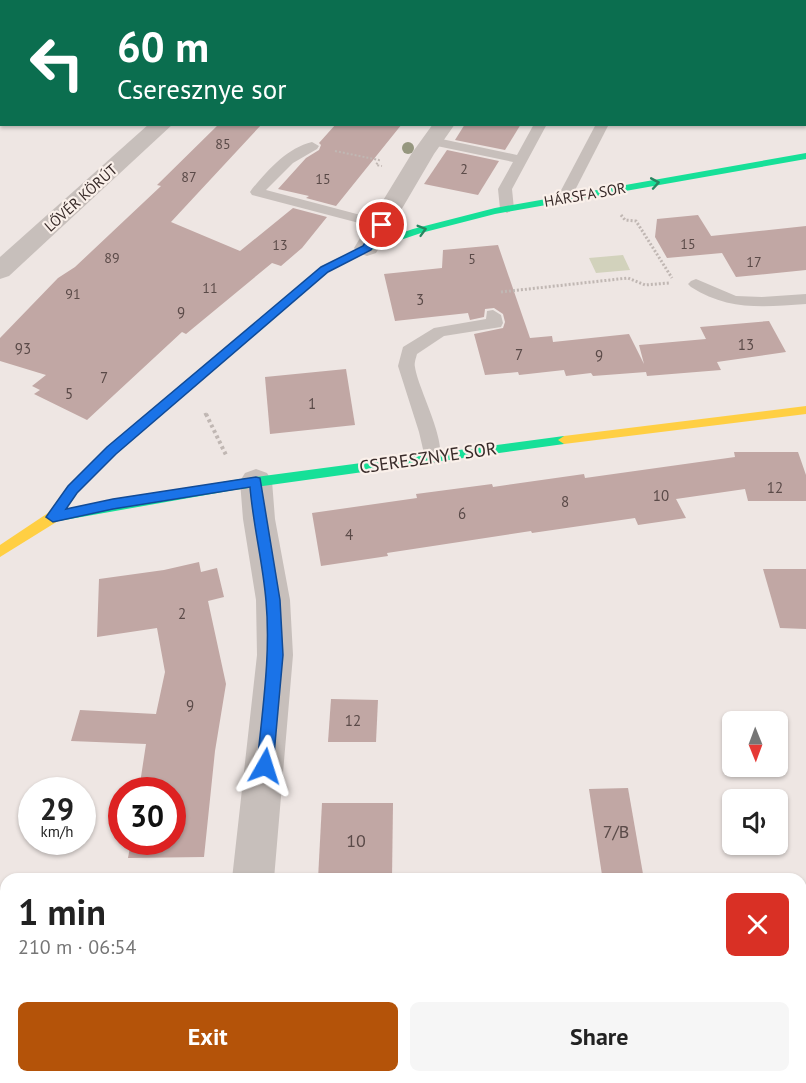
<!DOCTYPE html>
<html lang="en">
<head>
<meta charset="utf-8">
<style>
  body { margin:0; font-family:"PT Sans",sans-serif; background:#f6f6f6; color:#222; height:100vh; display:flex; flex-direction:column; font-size:22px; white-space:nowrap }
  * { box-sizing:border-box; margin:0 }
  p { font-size:20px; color:#767676 }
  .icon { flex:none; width:33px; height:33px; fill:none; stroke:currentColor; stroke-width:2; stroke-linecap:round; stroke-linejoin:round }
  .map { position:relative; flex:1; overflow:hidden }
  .panel { position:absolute; left:0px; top:873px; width:807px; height:210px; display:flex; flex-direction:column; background:#fff; border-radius:18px 18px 0 0; box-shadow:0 2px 4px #0004 }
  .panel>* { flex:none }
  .guide { position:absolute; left:0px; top:0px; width:807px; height:126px; box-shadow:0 2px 4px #0004; background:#0b6e4f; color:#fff; overflow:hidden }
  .needle { width:39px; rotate:179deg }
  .fabs { position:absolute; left:722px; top:711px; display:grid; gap:12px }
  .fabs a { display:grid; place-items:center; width:66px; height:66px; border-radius:9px; background:#fff; box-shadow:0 2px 4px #0004; font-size:30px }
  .speed { position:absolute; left:18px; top:777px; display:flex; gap:12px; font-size:30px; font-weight:700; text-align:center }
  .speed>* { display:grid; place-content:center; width:78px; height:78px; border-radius:50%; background:#fff; box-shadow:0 2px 4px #0004; line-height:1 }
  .speed small { font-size:15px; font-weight:400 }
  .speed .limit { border:9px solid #d22; background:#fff; color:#111 }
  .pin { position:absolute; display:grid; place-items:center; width:51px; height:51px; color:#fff; margin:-26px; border:3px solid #fff; border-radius:50%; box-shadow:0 2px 6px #0007 }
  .me { position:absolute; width:66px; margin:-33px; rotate:6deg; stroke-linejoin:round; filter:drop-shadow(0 0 4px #0008) }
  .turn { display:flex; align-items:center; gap:21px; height:126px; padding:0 18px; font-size:27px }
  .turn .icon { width:78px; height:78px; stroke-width:2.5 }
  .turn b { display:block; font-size:42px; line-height:51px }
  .round { display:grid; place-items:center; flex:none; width:63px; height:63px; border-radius:9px; background:#f6f6f6 }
  .overview { display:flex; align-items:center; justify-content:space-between; height:102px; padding:0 18px }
  h1 { font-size:36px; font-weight:600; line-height:45px }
  .action { display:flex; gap:12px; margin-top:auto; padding:12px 18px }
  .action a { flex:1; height:69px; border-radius:9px; background:#b45309; color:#fff; font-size:24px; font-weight:600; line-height:69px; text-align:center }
  .action a+a { background:#f6f6f6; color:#222 }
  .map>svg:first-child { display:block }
  .green { fill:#d2d2bc }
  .building { fill:#c1a7a4 }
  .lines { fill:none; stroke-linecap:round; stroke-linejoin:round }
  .path-far2 { stroke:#c0b7b3; stroke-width:2; stroke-dasharray:2 2; stroke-linecap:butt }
  .path-far1 { stroke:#c0b7b3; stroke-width:3; stroke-dasharray:2 2; stroke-linecap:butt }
  .path { stroke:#c0b7b3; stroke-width:4; stroke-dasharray:3 3; stroke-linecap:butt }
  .lane { fill:#c7bfbb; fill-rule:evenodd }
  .street { fill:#c7bfbb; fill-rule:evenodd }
  .fast { fill:#16e098; fill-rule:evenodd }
  .slow { fill:#ffcf43; fill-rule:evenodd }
  .tree { fill:#96977f }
  .oneway { stroke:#278660 }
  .route { fill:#1a73e8; stroke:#114b97; stroke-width:1.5 }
  .labels { text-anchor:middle; stroke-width:4.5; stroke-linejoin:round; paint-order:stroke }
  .far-number-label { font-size:14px; fill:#5a4a48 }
  .far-street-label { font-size:15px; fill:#382b29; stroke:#faf0ea }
  .number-label { font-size:15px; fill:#5a4a48 }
  .street-label { font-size:18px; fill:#382b29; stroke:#faf0ea }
  .near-number-label { font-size:18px; fill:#5a4a48 }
</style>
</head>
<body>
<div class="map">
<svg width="806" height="1083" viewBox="0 0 806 1083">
  <rect width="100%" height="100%" fill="#eee6e3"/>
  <g class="green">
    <path d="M623,255L630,270L596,273L589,258Z"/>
    <path d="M0,904H6V1014L0,1039Z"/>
  </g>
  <g class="building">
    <path d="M219,124H262L171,222L240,251L293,208L327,217L302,248L281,266L272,263L186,334L182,332L87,420L34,394L40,390L32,386L46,375L0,361V338L58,278L75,267L161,186L157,185Z"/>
    <path d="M336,124H402L336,206L306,198L309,196L278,189L306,158L319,150L321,145L319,143Z"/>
    <path d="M465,124H521L505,150L455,140Z"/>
    <path d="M447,150L499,161L478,195L424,184Z"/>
    <path d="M698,215L718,247L711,236L806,226V270L736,277L722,253L667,258L655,237L657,219Z"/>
    <path d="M498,245L530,338L552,336L553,342L629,334L644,364L639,345L706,339L700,327L769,321L786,352L717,362L714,356L721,370L647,376L646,372L593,376L591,373L566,376L564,370L519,375L518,372L485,375L474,334L503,328L505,322L503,314L494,308L485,309L484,317L470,320L468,313L395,321L384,274L442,268L443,250Z"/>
    <path d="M346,369L355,425L270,434L265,377Z"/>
    <path d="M734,452H798L806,475V501H748L745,489L676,499L686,518L638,525L635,518L532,533L531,531L387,553L388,556L321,566L312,513L417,498L416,494L492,484L493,487L584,474L585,478L735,457Z"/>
    <path d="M199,562L201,572L217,568L224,597L208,601L226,684L215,751L204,857L128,858L131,842H172V790H139L146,744L71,741L80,710L156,714L165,672L157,628L97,637L99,579L164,570Z"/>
    <path d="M763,569H806V629L780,628Z"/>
    <path d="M331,699L378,700L376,742H328Z"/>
    <path d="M628,788L643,874L602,875L589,789Z"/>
    <path d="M322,803H393L392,879H318Z"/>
  </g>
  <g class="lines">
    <path class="path-far2" d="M335,151L379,160L376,165L382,166"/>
    <g class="path-far1">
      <path d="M621,215L625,220L636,221L672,278"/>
      <path d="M501,292L628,278L645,285L669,283"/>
      <path d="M205,413L206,416"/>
    </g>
    <path class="path" d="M206,414L226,455"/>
    <g class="lane">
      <path d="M326,0H342L343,2H327Z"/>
      <path d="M534,124H547L512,189L514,209L507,213L500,209L498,189L513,162L432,145L425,141L432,137L517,155Z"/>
      <path d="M596,124H609L571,198L564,202L559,201L557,198Z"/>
      <path d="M312,142L319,146L317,149L293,163L266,190L387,222L389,225L387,228L382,229L252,195L250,192L252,189C268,170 287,148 312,142Z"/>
      <path d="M696,279L736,296L762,297L806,294V304C764,307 728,311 691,287L688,284L691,281Z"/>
      <path d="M493,310L501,315L503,323L501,327L444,336L417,354C416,358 414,363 415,367C418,389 449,444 438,462L432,464L426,462L419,432L398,366L403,347L434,328L486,319L487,311Z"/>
    </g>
    <g class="street">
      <path d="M21,0H40L20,2Z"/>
      <path d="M291,0H309L290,2Z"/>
      <path d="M546,0H564L545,2Z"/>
      <path d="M2,15V27L0,28V16Z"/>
      <path d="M149,124H173L9,276L0,279V257Z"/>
      <path d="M433,124H455L434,154L376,253L367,256L358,253L354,248L412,153Z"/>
      <path d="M256,469L267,473L272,481L275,519L290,600L293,655L274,879H232L257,655L256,600L243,519L240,481L245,473Z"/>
      <rect x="207" y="1077" width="48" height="6"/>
    </g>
    <g class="fast">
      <path d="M806,153V159L495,214L421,233L371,250L329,271L216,368L212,369L206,365L321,267L363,246L413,229L495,208Z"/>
      <path d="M564,436L570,440L564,444L234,490L53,522L46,517L53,512L234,480Z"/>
    </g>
    <g class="slow">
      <path d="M212,361L218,365L216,368L116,453L78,492L58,521L0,557V545L48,513L68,486L108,447L208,362Z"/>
      <path d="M806,406V414L564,444L558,440L564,436Z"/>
    </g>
  </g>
  <circle class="tree" cx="408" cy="148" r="6"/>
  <defs><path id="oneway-chevron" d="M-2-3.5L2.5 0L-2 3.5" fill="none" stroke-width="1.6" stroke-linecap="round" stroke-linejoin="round" transform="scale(1.5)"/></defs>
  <g class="oneway">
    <use href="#oneway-chevron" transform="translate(655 183) rotate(-10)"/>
    <use href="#oneway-chevron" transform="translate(422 230) rotate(-16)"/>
  </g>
  <path class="route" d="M378,222L387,225L371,250L328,272L116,454L77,493L66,509L113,499L256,477L260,478L280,600L283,655L273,766L270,771L265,773L259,771L257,766C262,711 271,656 266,601C263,563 253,525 250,487L113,509L53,522L46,517L68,486L107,447L321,267L363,246Z"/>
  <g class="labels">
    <g class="far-number-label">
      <text x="223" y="149">85</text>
      <text x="464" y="174">2</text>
      <text x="189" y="182">87</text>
      <text x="323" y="184">15</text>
      <text x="688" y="249">15</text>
      <text x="280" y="250">13</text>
      <text x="112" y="263">89</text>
      <text x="472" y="264">5</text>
      <text x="754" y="267">17</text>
      <text x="210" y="293">11</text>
      <text x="73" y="299">91</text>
    </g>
    <g class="far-street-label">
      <text transform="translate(585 195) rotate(-10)" y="5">HÁRSFA SOR</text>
      <text transform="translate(81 198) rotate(-42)" y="5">LŐVÉR KÖRÚT</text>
    </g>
    <g class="number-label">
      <text x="420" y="305">3</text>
      <text x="181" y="318">9</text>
      <text x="746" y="350">13</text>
      <text x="23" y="354">93</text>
      <text x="519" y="360">7</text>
      <text x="599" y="361">9</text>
      <text x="104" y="383">7</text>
      <text x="69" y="399">5</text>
      <text x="312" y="409">1</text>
      <text x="775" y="493">12</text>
      <text x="661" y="501">10</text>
      <text x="565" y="507">8</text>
      <text x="462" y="519">6</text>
      <text x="349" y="540">4</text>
      <text x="182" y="619">2</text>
      <text x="190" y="711">9</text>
      <text x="353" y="726">12</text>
    </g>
    <g class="street-label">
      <text transform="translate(428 458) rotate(-8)" y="6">CSERESZNYE SOR</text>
    </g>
    <g class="near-number-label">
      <text x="616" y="838">7/B</text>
      <text x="356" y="847">10</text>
    </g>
  </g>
</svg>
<div class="fabs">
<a><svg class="needle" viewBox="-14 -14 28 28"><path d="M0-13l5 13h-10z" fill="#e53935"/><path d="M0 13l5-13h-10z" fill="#767676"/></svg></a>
<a><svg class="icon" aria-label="sound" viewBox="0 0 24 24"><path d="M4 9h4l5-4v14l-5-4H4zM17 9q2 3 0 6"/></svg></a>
</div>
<div class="speed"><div>29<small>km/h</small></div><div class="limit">30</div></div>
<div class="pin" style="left:382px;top:225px;background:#d93025"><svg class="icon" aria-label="arrive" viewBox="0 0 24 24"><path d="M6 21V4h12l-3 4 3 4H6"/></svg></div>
<svg class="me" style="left:265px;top:766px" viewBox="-20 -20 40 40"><path d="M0-17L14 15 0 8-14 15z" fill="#1a73e8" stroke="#fff" stroke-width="4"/></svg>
<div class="guide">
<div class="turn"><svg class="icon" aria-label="left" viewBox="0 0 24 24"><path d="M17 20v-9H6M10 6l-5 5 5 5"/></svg><div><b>60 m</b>Cseresznye sor</div></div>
</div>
<section class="panel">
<div class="overview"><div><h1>1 min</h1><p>210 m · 06:54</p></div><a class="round" style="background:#d93025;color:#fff"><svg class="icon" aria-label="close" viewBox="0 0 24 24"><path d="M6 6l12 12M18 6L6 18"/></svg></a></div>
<div class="action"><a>Exit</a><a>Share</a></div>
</section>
</div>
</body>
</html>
